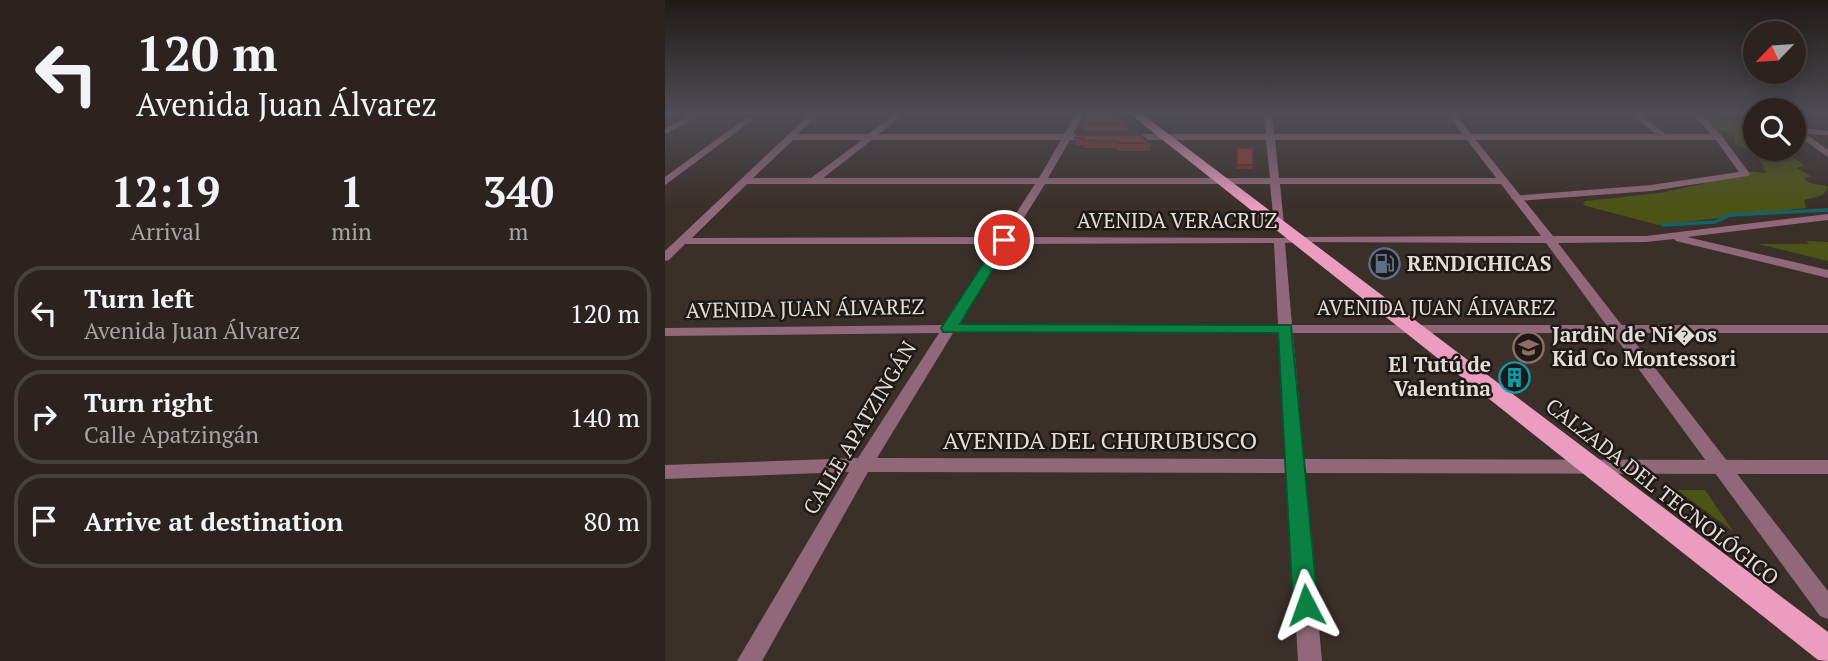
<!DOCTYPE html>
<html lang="en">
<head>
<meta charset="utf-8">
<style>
  body { margin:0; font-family:"PT Serif",serif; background:#342b29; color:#f1f3f6; height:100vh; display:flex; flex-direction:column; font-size:26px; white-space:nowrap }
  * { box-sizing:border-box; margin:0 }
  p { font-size:23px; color:#a6a4a5 }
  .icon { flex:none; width:38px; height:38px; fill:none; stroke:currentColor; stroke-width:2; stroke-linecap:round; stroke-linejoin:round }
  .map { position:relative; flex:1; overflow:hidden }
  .details { display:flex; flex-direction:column; background:#2c2320; width:665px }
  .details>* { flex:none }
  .guide { background:#2c2320; color:#f1f3f6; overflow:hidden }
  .needle { width:46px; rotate:245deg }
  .buttons { position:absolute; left:1078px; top:21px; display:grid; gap:14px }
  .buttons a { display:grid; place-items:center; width:63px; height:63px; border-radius:50%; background:#2c2320; box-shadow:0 4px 18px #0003,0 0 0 2px #48403e; font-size:35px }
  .pin { position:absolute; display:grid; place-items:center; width:60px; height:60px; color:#fff; margin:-30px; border:4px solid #fff; border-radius:50%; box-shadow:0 2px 7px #0007 }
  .me { position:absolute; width:77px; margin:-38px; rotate:356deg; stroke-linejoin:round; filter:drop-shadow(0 0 5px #0008) }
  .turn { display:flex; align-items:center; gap:24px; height:147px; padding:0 21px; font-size:32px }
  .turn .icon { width:91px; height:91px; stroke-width:2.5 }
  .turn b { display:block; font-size:49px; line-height:60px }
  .eta { display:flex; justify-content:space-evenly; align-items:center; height:119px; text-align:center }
  .eta b { font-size:42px; font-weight:800; line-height:49px }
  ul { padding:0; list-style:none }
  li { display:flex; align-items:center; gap:21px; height:94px; margin:0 14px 10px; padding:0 7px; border:4px solid #48403e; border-radius:28px }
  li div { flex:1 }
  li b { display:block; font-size:26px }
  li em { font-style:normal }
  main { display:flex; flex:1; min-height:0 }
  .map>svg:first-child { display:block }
  .green { fill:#4c5415 }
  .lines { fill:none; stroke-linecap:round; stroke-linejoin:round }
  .stream { stroke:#12646a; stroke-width:3.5 }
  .minor { fill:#906879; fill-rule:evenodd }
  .tertiary { fill:#906879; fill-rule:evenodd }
  .primary { fill:#ec9dbf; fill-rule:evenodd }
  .wall { fill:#803330 }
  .building { fill:#953b38; stroke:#682927; stroke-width:2 }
  .route { fill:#0b8043; stroke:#07532c; stroke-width:2 }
  .labels { text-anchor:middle; stroke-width:5; stroke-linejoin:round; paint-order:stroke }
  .street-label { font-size:21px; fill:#e4dcd8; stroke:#1e1816 }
  .poi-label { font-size:21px; font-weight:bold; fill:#e4dcd8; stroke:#1e1816; text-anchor:start }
  .near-street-label { font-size:24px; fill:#e4dcd8; stroke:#1e1816 }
</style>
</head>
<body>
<main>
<section class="details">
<div class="guide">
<div class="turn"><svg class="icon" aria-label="left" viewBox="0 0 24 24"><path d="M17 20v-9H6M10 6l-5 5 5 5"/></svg><div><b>120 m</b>Avenida Juan Álvarez</div></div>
</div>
<div class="eta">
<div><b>12:19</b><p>Arrival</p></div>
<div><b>1</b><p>min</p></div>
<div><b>340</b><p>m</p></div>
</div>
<ul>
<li><svg class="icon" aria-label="left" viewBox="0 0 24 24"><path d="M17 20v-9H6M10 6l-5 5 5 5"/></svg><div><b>Turn left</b><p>Avenida Juan Álvarez</p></div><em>120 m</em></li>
<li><svg class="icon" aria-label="right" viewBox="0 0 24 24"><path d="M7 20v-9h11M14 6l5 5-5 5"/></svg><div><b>Turn right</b><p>Calle Apatzingán</p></div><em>140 m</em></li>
<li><svg class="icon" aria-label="arrive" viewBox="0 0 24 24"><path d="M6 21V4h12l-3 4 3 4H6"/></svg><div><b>Arrive at destination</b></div><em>80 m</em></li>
</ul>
</section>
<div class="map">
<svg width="1163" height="661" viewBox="0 0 1163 661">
  <rect width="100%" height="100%" fill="#3b2f2a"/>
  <g class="green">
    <path d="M1037,117L1078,121L1084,127L1090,128V149L1121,150L1114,152L1134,161L1139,166L1131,168L1146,176L1139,178L1144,183L1163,186C1162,197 1148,197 1139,200L1141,208L993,225L918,205L920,201L995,193L1037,184L1078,171L1101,173L1095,160L1112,161L1110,156C1094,155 1081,150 1068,142H1071C1068,130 1058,131 1048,130Z"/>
    <path d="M1141,241L1163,242V261L1093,244H1144Z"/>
    <path d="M1012,490H1040L1068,531Z"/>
  </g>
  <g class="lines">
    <path class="stream" d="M998,225L1050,222L1065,215L1163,210"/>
    <g class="minor">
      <path d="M28,114H39L0,134V129Z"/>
      <path d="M145,114H154L133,134H203L230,114H239L214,134H399L411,114H419L408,134H429L433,137L429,140H405L383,178H605L601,140H459L455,137L459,134H601L599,114H607L609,134H991L965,114H974L1001,134H1046L1027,114H1036L1056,135L1085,174L1083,176L986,191L851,201L846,198L847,196L986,185L1074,172L1051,140H610L614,178H838L843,181L838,184H615L619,225L614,228L609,225L605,184H380L347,237L636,238V242L620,243L627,325H1163V333H628L639,459L1163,460V474L640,473L657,661H633L622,473L203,472L97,661H72L184,472L0,479V465L193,458L274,333L0,336V328L279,325L331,244H20L4,260L0,261V251ZM128,140H197L146,178H88ZM207,140H396L374,178H158ZM82,184H370L336,237L27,238ZM609,243L613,325H293L343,244ZM288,333H614L621,459L212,458Z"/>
      <path d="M82,117L89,119L0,185V177Z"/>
      <path d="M1129,127L1163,131V135L1141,134L1163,150V157L1129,133Z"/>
    </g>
    <path class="tertiary" d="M782,114H790L888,236H981L1163,214V220L1022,237L1163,270V278L1011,241L1009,239L981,242L893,243L1163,591V619L1155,616L881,243L628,242V238L632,237L876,236Z"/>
    <path class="primary" d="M465,114H477L1163,632V661L1153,660Z"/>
  </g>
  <g class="wall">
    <path d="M419,124H462L463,131H420Z"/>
    <path d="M475,135L485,143V151H453L452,148H419V145H411L410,138Z"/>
    <rect x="572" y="148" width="16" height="21"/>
  </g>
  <g class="building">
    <path d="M425,114H450L462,124H419Z"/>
    <path d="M412,135H475L485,143H452L453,141L418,140L419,138H410Z"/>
    <rect x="572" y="148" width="16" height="17"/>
  </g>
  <linearGradient id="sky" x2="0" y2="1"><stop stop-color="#201a17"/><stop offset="0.55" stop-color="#4f4d55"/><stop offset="1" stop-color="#4f4d55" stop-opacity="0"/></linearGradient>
  <rect width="1163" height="207" fill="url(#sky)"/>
  <path class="route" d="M339,236L346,240L295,324L626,325L653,605L650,614L641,617L632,614L628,605L613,333L278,332L276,328L335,238Z"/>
  <defs>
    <symbol id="fuel-ring" viewBox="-11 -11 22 22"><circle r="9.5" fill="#1e1816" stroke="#5c6f8a" stroke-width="1.5"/><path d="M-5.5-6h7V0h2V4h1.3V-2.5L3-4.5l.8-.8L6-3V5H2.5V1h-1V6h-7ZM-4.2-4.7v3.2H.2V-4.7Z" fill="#5c6f8a"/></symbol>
    <symbol id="school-ring" viewBox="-11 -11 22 22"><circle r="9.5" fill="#1e1816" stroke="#8d6e63" stroke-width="1.5"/><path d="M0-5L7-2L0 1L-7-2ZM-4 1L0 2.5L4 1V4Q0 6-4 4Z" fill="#8d6e63"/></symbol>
    <symbol id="building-ring" viewBox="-11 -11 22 22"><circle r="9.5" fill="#1e1816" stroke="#0f9aa8" stroke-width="1.5"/><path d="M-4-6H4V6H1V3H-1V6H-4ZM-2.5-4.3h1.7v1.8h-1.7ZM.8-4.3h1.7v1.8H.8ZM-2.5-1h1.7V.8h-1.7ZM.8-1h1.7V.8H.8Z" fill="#0f9aa8"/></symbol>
  </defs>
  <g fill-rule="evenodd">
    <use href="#fuel-ring" x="702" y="246" width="35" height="35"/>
    <use href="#school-ring" x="846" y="330" width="35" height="35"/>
    <use href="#building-ring" x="832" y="360" width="35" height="35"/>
  </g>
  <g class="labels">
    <g class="street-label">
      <text x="512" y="228">AVENIDA VERACRUZ</text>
      <text x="771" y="315">AVENIDA JUAN ÁLVAREZ</text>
      <text transform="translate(140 309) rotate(-1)" y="7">AVENIDA JUAN ÁLVAREZ</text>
      <text transform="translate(195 428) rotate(-59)" y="7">CALLE APATZINGÁN</text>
      <text transform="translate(997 492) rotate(38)" y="7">CALZADA DEL TECNOLÓGICO</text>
    </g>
    <g class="poi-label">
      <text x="742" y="271">RENDICHICAS</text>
      <text x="887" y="342">JardiN de Ni�os<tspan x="887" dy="24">Kid Co Montessori</tspan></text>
      <text x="826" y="372" text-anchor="end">El Tutú de<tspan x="826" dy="24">Valentina</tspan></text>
    </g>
    <g class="near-street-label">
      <text x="435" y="449">AVENIDA DEL CHURUBUSCO</text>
    </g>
  </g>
</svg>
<div class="buttons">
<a><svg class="needle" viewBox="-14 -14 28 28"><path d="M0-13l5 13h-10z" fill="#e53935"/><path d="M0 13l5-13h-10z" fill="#a6a4a5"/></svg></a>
<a><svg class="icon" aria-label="search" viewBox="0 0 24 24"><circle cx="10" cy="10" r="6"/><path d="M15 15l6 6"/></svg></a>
</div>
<div class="pin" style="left:339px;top:240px;background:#d93025"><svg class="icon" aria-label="arrive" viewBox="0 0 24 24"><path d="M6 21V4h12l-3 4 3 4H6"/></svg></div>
<svg class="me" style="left:641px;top:605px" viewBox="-20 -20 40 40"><path d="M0-17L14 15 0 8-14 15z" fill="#0b8043" stroke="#fff" stroke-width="4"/></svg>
</div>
</main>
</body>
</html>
